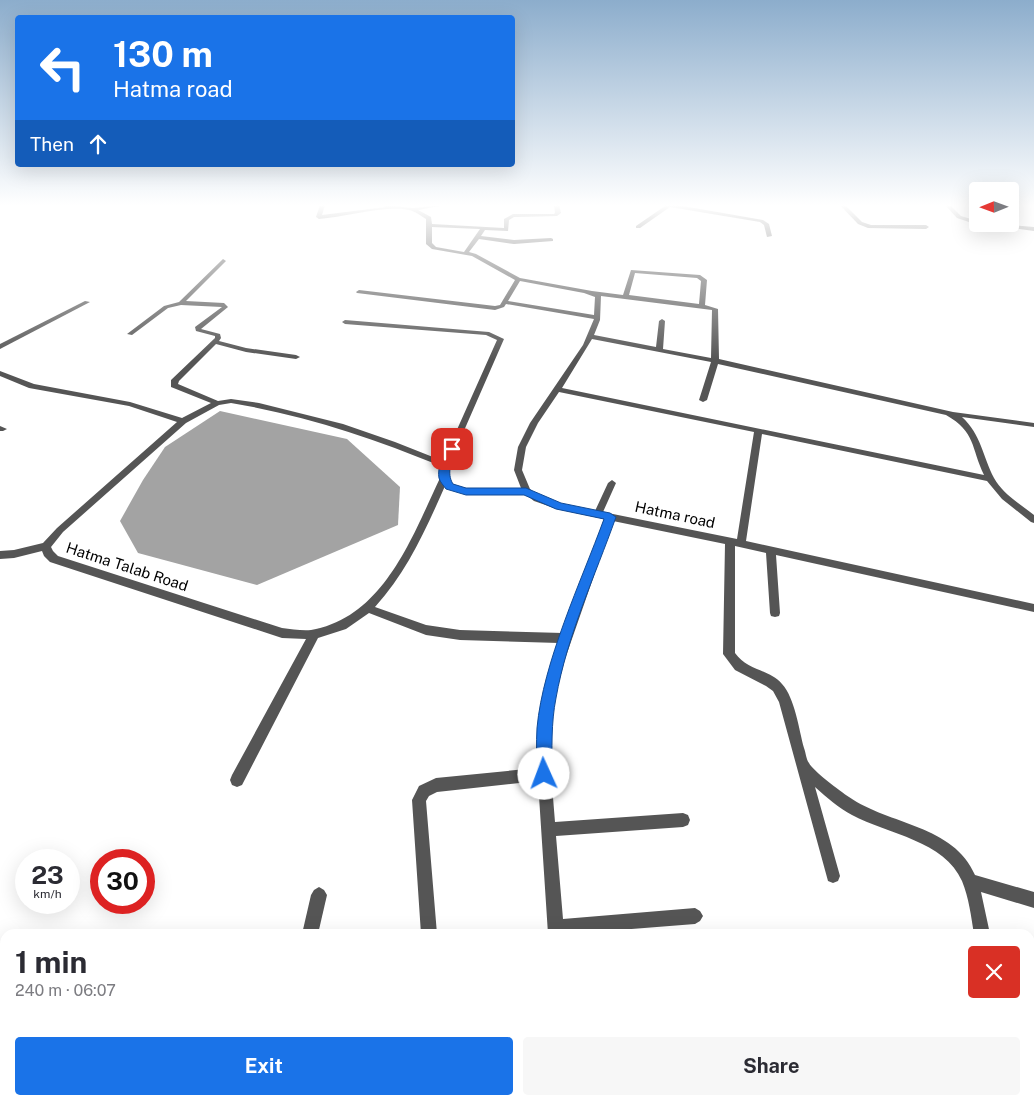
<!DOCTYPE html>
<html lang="en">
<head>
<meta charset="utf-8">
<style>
  body { margin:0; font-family:"Public Sans",sans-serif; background:#f7f7f7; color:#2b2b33; height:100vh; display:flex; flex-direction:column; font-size:19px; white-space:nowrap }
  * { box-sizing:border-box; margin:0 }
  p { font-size:16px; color:#7c7c81 }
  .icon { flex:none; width:28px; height:28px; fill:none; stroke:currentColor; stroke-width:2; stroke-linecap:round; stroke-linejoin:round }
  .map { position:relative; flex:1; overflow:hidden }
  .panel { position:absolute; left:0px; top:929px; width:1035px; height:176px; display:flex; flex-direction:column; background:#fff; border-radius:15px 15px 0 0; box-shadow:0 5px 20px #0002 }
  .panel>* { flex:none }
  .banner { position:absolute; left:15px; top:15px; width:500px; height:152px; border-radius:5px; box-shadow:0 5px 20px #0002; background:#1a73e8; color:#fff; overflow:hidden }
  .needle { width:32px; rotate:269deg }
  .buttons { position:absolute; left:969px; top:182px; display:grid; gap:10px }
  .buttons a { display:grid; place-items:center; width:50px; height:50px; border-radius:5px; background:#fff; box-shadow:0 5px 20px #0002; font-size:25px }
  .speed { position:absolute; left:15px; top:849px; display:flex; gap:10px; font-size:25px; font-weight:700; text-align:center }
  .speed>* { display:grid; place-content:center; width:65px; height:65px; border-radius:50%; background:#fff; box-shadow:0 5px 20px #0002; line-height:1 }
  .speed small { font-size:12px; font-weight:400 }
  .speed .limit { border:8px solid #d22; background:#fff; color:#111 }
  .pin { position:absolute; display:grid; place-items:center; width:42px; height:42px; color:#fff; margin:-21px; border-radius:10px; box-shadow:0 2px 8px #0006 }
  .me { position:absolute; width:55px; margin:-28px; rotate:358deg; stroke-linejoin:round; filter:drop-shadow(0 0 4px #0008) }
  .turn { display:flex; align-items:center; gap:18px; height:105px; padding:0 15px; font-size:22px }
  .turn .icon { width:65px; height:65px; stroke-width:2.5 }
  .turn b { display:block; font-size:35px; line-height:42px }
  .then { display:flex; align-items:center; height:48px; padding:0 15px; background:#0003; gap:10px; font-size:19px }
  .round { display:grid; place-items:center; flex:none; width:52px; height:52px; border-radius:5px; background:#f7f7f7 }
  .headline { display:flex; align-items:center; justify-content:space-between; height:85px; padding:0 15px }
  h1 { font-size:30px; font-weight:700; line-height:38px }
  .action { display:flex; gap:10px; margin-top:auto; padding:10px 15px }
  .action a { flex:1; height:58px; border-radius:5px; background:#1a73e8; color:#fff; font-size:20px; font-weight:700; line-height:58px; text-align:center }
  .action a+a { background:#f7f7f7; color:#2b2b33 }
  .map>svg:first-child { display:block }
  .water { fill:#a3a3a3 }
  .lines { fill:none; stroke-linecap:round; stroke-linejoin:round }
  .minor { fill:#555; fill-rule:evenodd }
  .route { fill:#1a73e8; stroke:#114b97 }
  .labels { text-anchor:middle; stroke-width:4; stroke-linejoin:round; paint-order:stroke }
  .street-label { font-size:15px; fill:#000; stroke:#fff }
</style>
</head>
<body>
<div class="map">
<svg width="1034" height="1104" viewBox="0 0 1034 1104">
  <rect width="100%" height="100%" fill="#fff"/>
  <path class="water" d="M220,411L347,439L400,487L398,525L257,585L138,553L120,521L143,480L165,447Z"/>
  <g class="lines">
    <g class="minor">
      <path d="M320,205H325L322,215L386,207L383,205L413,208L445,205L418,210L431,217L432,224L504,228V219L513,214H554L555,213L554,205H559L561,213L557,216L514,217L509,220L508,231L485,230L481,236L514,240L551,238L553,239V241L514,244L479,239L469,252L476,254L520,278L592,291L623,295L631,270L700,275L707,280L705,305L718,309L719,359L953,412L1034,423V427L962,417C981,434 983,457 994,478C1003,494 1020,504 1034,515V523L1031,522L1002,499L987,481L762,434L746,541L1034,604V612L776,555L780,613L779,616L775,617L771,616L770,613L766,553L735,546V653C748,671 769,669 782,684C795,698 799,730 804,748C806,753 806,759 809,763C813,771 840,791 849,797C889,825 954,825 975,875L1034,892V908L981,892L990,934H974C971,916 969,898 962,881C945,841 888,834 852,815C839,808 827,798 815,787L840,876L838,881L833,883L828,881L779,702L773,691L766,686L735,670L723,654L725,544L613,521L565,659L555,698L550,728V760L555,822L683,813L688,815L690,820L688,825L683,827L556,836L563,919L695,908L700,911L703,916L700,921L695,924L568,934H548L538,781L437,792L429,796L426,801L437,934H421L412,800L419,786L436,778L537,768C534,726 545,682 559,643L460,640L426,635L369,613L346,629L318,638L242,785L237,787L232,785L230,780L232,775L306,639L282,638L50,562L44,556L42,551L14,558L0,559V551L14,550L43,543L57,528L177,422L129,406L29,388L0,376V371L34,384L130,402L182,418L211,403L171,387V380L215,338V336L196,331L195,327L222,307L181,305L168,308L132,335L127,334L164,306L179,302L223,259L226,261L186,301L224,303L228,307L201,329L220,334L221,338L219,341L246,348L296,355L300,357L296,359L246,352L216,344L179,381L178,384L218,401L231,399L259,403L343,424L395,442L443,461L497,340L486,335L345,324L342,322L345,320L489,332L504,339L449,465L448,478L452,484L466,488H521L514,470L518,447L530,423L583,345L594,319L506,304L504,307L495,310L357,293L356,292L359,290L495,306L500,305L515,280L472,256L432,249L426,244V219C421,216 415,211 409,210C386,205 345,217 319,219L316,217ZM432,227L480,229L464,252L436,247L432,243ZM635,273L697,278L701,281L699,304L629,295ZM520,281L584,293L595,297L594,315L508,301ZM601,296L712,310L711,358L663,349L665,321L662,319L659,321L656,347L594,335L600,320ZM592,339L711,362L699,400L703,402L707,400L718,364L946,415C976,432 971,448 984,475L562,388ZM559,392L754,432L737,539L603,512L616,483L612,480L608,483L595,511L561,504L536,494L530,489L522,470L526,447L538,423ZM231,403C304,415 372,438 441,466L440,478C413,535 385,614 316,629C306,632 293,629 282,628L58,556L53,551L51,547L63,532L186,423L219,405ZM445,486L446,488L466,494H525L534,501L557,509L604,519L563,633L460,630L426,625L375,607C407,572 426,529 445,486Z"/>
      <path d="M664,205H677L763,220L769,224L772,236L767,237L764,225L760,222L670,207L640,228H636V226L665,206Z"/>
      <path d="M840,205H845L862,222L871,225H926L929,227L926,229L868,228L858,224Z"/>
      <path d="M945,205H950L961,216L978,221V224H980L978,225L957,218Z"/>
      <path d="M983,224H999L1034,227V231Z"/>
      <path d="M85,301L90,302L0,349V344Z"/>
      <path d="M0,426L7,429L3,431H0Z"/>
      <path d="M319,887L324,890L327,895L318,934H302L311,895L314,890Z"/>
      <path d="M264,1100H282L281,1104H263Z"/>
      <rect x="422" y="1100" width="18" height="4"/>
      <rect x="559" y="1100" width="18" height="4"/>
    </g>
  </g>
  <linearGradient id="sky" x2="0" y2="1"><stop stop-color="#8cadcc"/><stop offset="0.57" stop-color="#fff"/><stop offset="1" stop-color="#fff" stop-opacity="0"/></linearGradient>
  <rect width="1034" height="360" fill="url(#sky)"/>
  <path class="route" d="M452,446L456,449C452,460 446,473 453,484L466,488H526L561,503L610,513L616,517C595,576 567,636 556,698C551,723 552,749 552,774L550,780L544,782L539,780L537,774C537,759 536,743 537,728C543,662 581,582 604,519L556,509L524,495H466L446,489C444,486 440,482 439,478C437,470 443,449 452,446Z"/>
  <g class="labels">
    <g class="street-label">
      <text transform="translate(675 515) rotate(12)" y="5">Hatma road</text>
      <text transform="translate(127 567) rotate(18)" y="5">Hatma Talab Road</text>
    </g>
  </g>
</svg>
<div class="buttons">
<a><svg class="needle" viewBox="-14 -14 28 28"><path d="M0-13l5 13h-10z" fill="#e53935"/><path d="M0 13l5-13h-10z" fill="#7c7c81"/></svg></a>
</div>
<div class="speed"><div>23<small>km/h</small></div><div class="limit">30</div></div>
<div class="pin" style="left:452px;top:449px;background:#d93025"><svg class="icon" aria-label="arrive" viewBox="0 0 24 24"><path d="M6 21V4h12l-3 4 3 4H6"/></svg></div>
<svg class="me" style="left:544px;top:774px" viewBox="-20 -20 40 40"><circle r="19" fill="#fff"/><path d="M0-13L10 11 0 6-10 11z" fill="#1a73e8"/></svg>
<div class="banner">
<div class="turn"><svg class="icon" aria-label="left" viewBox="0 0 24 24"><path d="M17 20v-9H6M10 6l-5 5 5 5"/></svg><div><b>130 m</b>Hatma road</div></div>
<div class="then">Then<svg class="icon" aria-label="ahead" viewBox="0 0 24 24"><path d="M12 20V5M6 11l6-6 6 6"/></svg></div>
</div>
<section class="panel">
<div class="headline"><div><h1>1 min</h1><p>240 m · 06:07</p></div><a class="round" style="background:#d93025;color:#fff"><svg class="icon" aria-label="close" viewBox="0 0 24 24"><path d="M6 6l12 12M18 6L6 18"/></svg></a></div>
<div class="action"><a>Exit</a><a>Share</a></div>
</section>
</div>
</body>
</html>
